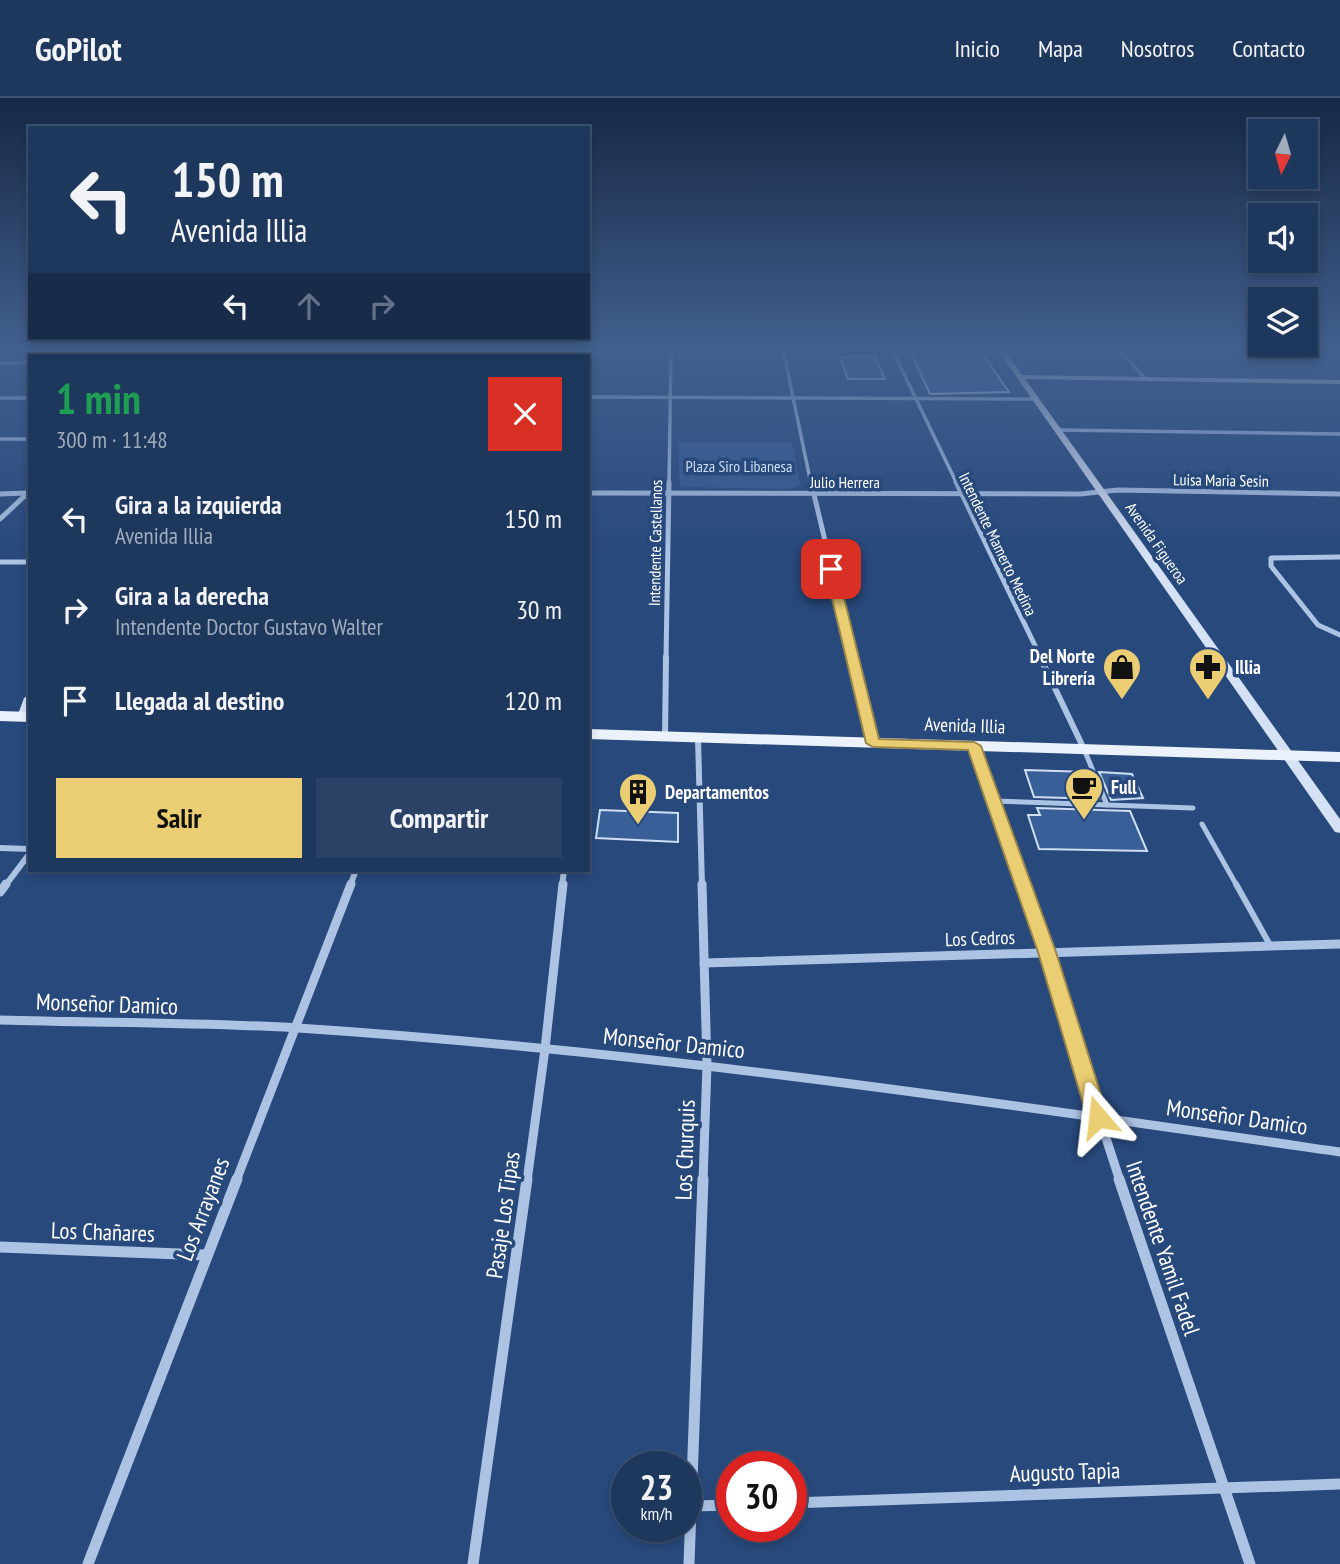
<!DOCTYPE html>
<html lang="es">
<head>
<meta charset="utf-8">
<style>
  body { margin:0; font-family:"PT Sans Narrow",sans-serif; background:#2b4266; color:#f1f3f6; height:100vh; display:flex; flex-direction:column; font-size:26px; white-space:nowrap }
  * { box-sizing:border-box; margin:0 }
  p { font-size:23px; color:#a1acbc }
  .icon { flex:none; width:38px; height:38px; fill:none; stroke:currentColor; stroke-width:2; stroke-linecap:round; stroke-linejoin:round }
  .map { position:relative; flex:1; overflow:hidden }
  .details { position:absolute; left:28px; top:256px; width:562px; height:518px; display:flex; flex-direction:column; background:#1e375d; border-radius:0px; box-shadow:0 4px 10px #0003,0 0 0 2px #3c5172 }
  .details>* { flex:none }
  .hud { position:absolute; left:28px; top:28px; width:562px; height:214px; border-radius:0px; box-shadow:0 4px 10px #0003,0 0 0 2px #3c5172; background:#1e375d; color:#f1f3f6; overflow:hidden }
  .needle { width:46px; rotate:185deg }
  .controls { position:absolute; left:1248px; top:21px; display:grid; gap:14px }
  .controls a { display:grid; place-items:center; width:70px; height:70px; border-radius:0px; background:#1e375d; box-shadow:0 4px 10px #0003,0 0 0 2px #3c5172; font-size:35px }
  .speed { position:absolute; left:611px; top:1353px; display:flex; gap:14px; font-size:35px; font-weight:700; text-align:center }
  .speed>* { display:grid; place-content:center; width:91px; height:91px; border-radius:50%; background:#1e375d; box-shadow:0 4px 10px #0003,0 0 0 2px #3c5172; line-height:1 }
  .speed small { font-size:18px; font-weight:400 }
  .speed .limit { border:10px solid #d22; background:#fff; color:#111 }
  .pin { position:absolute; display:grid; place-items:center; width:60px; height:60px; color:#fff; margin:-30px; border-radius:14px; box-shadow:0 4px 10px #0006 }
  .me { position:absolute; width:77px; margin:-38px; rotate:343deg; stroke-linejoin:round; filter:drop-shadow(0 0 5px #0008) }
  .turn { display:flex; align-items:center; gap:24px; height:147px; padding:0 28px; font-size:32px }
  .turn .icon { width:91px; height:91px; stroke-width:2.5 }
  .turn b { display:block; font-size:49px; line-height:60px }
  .lanes { display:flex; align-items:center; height:66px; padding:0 28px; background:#0003; justify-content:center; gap:35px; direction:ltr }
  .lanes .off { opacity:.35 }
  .round { display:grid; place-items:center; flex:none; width:74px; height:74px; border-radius:0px; background:#2b4266 }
  .headline { display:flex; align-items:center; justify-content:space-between; height:119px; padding:0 28px }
  h1 { font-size:42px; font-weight:600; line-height:52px; color:#1e9e55 }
  .action { display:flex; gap:14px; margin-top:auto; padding:14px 28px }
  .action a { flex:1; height:80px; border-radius:0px; background:#ebce73; color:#111; font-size:28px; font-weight:600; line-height:80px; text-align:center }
  .action a+a { background:#2b4266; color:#f1f3f6 }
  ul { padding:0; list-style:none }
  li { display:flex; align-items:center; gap:21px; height:91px; padding:0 28px }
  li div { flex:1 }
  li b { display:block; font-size:26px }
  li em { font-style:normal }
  header { display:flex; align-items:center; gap:42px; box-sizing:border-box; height:98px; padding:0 35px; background:#1e375d; border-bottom:2px solid #3c5172 }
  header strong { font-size:33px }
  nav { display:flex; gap:38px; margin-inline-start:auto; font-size:24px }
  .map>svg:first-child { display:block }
  .green { fill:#335a93 }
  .building { fill:#395f98; stroke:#cfdef3; stroke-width:2 }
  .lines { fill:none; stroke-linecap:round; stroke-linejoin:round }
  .lane-far1 { stroke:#adc3e4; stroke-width:5 }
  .lane { stroke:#adc3e4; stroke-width:6 }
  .street-far4 { stroke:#adc3e4; stroke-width:3.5 }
  .street-far3 { stroke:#adc3e4; stroke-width:5 }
  .street-far2 { stroke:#adc3e4; stroke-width:6 }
  .street-far1 { stroke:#adc3e4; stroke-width:9 }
  .street { stroke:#adc3e4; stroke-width:11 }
  .secondary { fill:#d5e1f4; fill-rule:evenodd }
  .primary { fill:#ecf2fc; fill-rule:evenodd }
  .route { fill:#ebce73; stroke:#99864b; stroke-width:2 }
  .labels { text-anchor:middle; stroke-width:7; stroke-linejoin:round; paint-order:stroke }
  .far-park-label { font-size:16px; fill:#cfdef3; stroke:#28497c }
  .far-street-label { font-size:16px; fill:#fff; stroke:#28497c }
  .poi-label { font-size:19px; font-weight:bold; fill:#fff; stroke:#28497c; text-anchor:start }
  .street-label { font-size:19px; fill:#fff; stroke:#28497c }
  .near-street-label { font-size:23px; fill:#fff; stroke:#28497c }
</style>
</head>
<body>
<header>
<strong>GoPilot</strong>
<nav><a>Inicio</a><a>Mapa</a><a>Nosotros</a><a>Contacto</a></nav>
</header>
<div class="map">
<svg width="1340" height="1466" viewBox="0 0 1340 1466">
  <rect width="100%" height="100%" fill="#28497c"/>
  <path class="green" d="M678,344H792L800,387L791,391L680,389Z"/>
  <g class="building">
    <path d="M909,251H979L1009,294L930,296Z"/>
    <path d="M840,259H875L885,281H848Z"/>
    <path d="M1025,672L1088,674L1099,701L1034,699Z"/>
    <path d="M1099,674L1132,676L1143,700L1111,702Z"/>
    <path d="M1037,710L1130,713L1147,753L1039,751L1028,717H1040Z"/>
    <path d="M600,712L678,715V744L596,740Z"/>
  </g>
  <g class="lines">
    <g class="lane-far1">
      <path d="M1084,651L1107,707"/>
      <path d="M994,703L1193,710"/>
      <path d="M1202,726L1237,788"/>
    </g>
    <path class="lane" d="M1236,786L1270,847"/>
    <g class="street-far4">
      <path d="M783,251L811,386"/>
      <path d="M892,251L957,386"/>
      <path d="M1118,251L1146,281"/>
      <path d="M154,257L161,251"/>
      <path d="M566,257L567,251"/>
      <path d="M0,265H30"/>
      <path d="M588,299L1036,301"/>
      <path d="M0,300H30"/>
      <path d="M1058,332L1340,336"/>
      <path d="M0,341H30"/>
      <path d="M669,386L671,251"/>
    </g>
    <g class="street-far3">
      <path d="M811,384L853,560"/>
      <path d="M956,384L1041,560"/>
      <path d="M588,395L1080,396L1118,392L1340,396"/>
      <path d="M0,396L27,395"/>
      <path d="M0,421L30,393"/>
      <path d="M1340,459L1271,460V468L1318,527L1340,537"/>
      <path d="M0,464H30"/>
      <path d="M666,560L669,384"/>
    </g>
    <g class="street-far2">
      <path d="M852,559L873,645"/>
      <path d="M1040,559L1084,651"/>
      <path d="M665,639L666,559"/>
      <path d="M698,640L702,788"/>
      <path d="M974,648L1023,788"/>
      <path d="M0,750L30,751"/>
      <path d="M5,788L30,755"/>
      <path d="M350,788L356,772"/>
      <path d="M562,788L564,772"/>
    </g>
    <g class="street-far1">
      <path d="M702,786L707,967L703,1083"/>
      <path d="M1023,786L1120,1083"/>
      <path d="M0,794L6,786"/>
      <path d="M704,865L1340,846"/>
      <path d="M0,922C99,925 199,924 298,930C647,953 994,1004 1340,1054"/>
      <path d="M236,1083L351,786"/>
      <path d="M527,1083L545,951L563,786"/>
    </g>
    <g class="street">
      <path d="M1119,1081L1250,1466"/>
      <path d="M0,1149L205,1157"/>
      <path d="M791,1405L1340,1386"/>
      <path d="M693,1408L732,1407"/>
      <path d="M88,1466L237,1081"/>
      <path d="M473,1466L527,1081"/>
      <path d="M689,1466L703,1081"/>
    </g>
    <g class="secondary">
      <path d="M311,251H317L312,257H306Z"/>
      <path d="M997,251H1003L1022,277L1340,282V286L1025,281L1340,721V735L1335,734Z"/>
      <path d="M30,596L29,619L27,622H19L17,619L24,600Z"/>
    </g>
    <g class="primary">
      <path d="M0,613L30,614V624L0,623Z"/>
      <path d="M588,631L1340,654V664L588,641Z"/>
    </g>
  </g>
  <linearGradient id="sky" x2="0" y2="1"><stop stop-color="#162844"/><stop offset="0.55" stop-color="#425f8e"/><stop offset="1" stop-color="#425f8e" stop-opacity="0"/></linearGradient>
  <rect width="1340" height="456" fill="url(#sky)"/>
  <path class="route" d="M831,467L837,471L879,641L974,644L981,648L1056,854L1108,1019L1105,1025L1098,1027L1090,1025L1087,1019L1038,854L968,652L873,649L866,645L825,471Z"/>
  <defs>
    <symbol id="shop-pin" viewBox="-11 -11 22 30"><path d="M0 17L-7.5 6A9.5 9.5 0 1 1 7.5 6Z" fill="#ebce73" stroke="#28497c"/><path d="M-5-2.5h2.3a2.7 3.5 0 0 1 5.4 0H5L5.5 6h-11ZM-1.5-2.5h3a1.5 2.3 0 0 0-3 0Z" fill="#111"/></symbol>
    <symbol id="pharmacy-pin" viewBox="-11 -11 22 30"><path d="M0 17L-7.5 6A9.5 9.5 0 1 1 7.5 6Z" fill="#ebce73" stroke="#28497c"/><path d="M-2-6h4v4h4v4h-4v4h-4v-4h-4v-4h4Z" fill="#111"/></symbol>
    <symbol id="cafe-pin" viewBox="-11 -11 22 30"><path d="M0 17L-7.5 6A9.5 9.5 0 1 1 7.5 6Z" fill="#ebce73" stroke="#28497c"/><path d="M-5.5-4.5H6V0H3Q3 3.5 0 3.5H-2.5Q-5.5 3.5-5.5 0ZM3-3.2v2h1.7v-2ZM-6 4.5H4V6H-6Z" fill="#111"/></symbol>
    <symbol id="building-pin" viewBox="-11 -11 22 30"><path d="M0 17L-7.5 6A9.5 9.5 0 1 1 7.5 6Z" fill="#ebce73" stroke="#28497c"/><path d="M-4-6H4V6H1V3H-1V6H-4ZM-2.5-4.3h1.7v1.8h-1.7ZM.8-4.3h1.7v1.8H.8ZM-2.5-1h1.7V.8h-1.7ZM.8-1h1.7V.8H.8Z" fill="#111"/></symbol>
  </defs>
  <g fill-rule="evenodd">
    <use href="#shop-pin" x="1100" y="547" width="44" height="60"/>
    <use href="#pharmacy-pin" x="1186" y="547" width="44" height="60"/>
    <use href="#cafe-pin" x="1062" y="667" width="44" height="60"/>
    <use href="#building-pin" x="616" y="672" width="44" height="60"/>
  </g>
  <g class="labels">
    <g class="far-park-label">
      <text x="739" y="374">Plaza Siro Libanesa</text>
    </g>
    <g class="far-street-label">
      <text transform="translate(1221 382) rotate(1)" y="6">Luisa Maria Sesin</text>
      <text x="845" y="390">Julio Herrera</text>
      <text transform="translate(655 445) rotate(-89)" y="6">Intendente Castellanos</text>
      <text transform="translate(1157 445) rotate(55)" y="6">Avenida Figueroa</text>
      <text transform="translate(998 446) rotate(64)" y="6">Intendente Mamerto Medina</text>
    </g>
    <g class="poi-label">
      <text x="1095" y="565" text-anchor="end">Del Norte<tspan x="1095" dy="22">Librería</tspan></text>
      <text x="1235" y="576">Illia</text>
      <text x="1111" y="696">Full</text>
      <text x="665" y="701">Departamentos</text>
    </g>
    <g class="street-label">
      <text transform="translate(965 627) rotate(2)" y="7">Avenida Illia</text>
      <text transform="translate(980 840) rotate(-2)" y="7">Los Cedros</text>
    </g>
    <g class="near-street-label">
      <text transform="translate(107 906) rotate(2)" y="8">Monseñor Damico</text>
      <text transform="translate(674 945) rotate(6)" y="8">Monseñor Damico</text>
      <text transform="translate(1237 1019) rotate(8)" y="8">Monseñor Damico</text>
      <text transform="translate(685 1052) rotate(-88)" y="8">Los Churquis</text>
      <text transform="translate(203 1111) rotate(-69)" y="8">Los Arrayanes</text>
      <text transform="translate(503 1117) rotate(-82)" y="8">Pasaje Los Tipas</text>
      <text transform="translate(103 1134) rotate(2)" y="8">Los Chañares</text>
      <text transform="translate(1163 1150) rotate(71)" y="8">Intendente Yamil Fadel</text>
      <text transform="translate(1065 1374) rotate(-2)" y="8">Augusto Tapia</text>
    </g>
  </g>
</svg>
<div class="controls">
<a><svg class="needle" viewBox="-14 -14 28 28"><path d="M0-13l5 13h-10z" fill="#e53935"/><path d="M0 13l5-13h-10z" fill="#a1acbc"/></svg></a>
<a><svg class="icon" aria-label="sound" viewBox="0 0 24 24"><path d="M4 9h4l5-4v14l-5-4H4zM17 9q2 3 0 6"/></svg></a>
<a><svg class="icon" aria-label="layers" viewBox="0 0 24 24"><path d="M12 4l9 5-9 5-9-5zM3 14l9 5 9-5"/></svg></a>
</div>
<div class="speed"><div>23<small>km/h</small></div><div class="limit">30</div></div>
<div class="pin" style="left:831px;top:471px;background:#d93025"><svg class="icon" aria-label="arrive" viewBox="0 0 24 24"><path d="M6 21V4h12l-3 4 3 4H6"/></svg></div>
<svg class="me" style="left:1098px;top:1019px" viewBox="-20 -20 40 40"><path d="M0-17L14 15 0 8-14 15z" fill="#ebce73" stroke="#fff" stroke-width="4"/></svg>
<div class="hud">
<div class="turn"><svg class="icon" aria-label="left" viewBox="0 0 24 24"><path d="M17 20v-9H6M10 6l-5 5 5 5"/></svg><div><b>150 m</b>Avenida Illia</div></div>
<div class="lanes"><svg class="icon" aria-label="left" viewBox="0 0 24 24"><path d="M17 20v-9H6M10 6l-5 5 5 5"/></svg><svg class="icon off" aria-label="ahead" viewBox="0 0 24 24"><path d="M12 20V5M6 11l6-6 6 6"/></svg><svg class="icon off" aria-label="right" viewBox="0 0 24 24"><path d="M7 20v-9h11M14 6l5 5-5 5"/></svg></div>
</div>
<section class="details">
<div class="headline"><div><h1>1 min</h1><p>300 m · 11:48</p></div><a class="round" style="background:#d93025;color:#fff"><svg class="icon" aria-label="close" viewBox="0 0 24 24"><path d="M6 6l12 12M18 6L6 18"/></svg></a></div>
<ul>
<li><svg class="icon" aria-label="left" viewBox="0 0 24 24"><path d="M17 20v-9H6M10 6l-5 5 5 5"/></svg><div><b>Gira a la izquierda</b><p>Avenida Illia</p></div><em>150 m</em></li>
<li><svg class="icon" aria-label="right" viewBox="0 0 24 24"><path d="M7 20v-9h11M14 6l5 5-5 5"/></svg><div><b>Gira a la derecha</b><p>Intendente Doctor Gustavo Walter</p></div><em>30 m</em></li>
<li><svg class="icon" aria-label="arrive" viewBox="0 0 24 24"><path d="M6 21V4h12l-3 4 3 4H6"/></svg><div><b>Llegada al destino</b></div><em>120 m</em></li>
</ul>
<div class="action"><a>Salir</a><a>Compartir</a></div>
</section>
</div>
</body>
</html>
